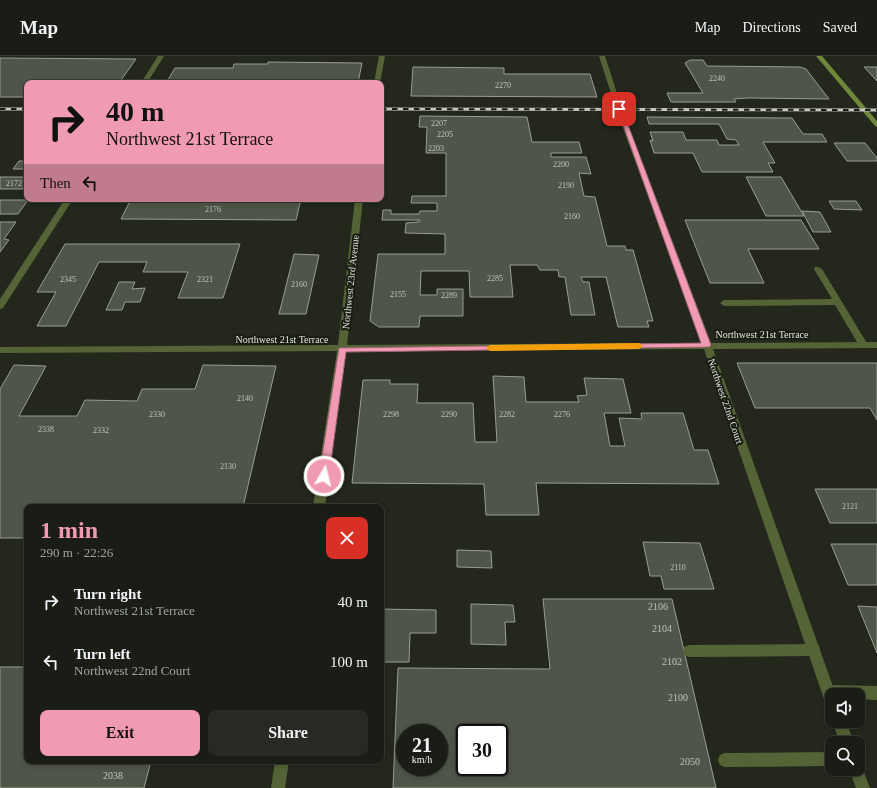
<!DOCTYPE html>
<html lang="en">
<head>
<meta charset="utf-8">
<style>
  body { margin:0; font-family:"Times New Roman",serif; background:#272a22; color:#f1f3f6; height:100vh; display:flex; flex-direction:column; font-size:15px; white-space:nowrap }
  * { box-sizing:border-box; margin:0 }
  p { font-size:13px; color:#9fa2a0 }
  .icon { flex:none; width:22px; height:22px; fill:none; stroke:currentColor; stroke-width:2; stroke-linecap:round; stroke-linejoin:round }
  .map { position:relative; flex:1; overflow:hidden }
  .panel { position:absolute; left:24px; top:448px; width:360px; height:260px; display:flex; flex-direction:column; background:#1a1d15; border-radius:8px; box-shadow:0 2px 6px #0003,0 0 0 1px #383b34 }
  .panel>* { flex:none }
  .hud { position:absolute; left:24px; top:24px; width:360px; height:122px; border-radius:8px; box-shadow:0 2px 6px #0003,0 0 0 1px #383b34; background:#f19ab3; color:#111; overflow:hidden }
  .buttons { position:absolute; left:825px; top:632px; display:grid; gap:8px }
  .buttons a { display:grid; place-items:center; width:40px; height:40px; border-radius:8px; background:#1a1d15; box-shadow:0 2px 6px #0003,0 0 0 1px #383b34; font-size:20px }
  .speed { position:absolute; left:396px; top:668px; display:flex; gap:8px; font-size:20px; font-weight:700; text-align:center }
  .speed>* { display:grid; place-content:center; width:52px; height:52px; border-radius:50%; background:#1a1d15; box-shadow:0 2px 6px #0003,0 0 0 1px #383b34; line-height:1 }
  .speed small { font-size:10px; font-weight:400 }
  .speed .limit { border:2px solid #111; border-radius:6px; background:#fff; color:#111 }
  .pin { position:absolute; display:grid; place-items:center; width:34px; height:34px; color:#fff; margin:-17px; border-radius:8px; box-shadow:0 2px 6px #0006 }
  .me { position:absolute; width:44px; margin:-22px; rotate:8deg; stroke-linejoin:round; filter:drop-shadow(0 0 3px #0008) }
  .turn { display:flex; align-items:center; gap:14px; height:84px; padding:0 16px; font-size:18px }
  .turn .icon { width:52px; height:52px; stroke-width:2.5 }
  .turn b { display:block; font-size:28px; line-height:34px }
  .then { display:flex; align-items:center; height:38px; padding:0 16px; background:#0003; gap:8px; font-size:15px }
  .round { display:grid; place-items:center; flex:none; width:42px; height:42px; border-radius:8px; background:#272a22 }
  .headline { display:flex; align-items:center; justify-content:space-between; height:68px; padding:0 16px }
  h1 { font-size:24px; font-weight:700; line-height:30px; color:#f19ab3 }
  .primary-button { display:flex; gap:8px; margin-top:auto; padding:8px 16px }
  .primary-button a { flex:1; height:46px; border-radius:8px; background:#f19ab3; color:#111; font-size:16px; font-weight:700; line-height:46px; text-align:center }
  .primary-button a+a { background:#272a22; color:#f1f3f6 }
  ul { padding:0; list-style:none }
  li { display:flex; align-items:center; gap:12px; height:60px; padding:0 16px }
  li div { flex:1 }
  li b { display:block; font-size:15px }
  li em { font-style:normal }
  header { display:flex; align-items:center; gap:24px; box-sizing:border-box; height:56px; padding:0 20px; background:#1a1d15; border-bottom:1px solid #383b34 }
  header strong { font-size:19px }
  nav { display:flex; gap:22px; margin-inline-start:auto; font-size:14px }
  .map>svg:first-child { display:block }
  .building { fill:#505549; stroke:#999e90; fill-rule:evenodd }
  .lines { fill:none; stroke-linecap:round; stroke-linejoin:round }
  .service { fill:#556436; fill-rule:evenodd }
  .minor { fill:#556436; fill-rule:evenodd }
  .secondary { fill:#6f873b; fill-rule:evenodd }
  .rail-casing { stroke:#c6c9c1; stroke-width:3 }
  .rail { stroke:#1a1e13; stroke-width:2; stroke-dasharray:5.5; stroke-linecap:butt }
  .route { fill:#f19ab3; stroke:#9d6474 }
  .slow { fill:#f59e0b }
  .labels { text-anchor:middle; stroke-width:4; stroke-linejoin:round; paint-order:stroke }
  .number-label { font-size:8px; fill:#bec1b8 }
  .street-label { font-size:10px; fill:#e2e5dd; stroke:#1a1e13 }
  .near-number-label { font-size:10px; fill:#bec1b8 }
</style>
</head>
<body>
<header>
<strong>Map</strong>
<nav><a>Map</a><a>Directions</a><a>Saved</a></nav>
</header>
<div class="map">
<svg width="877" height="732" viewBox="0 0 877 732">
  <rect width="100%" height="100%" fill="#23271c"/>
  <g class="building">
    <path d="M0,2L136,3L119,27H27V41H0Z"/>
    <path d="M690,4H703L707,10L800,11L806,13L829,43L748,42L734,43L736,46H671L667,37H703L685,7Z"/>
    <path d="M268,6L362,7L358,27H166L175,12H233L234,8H268Z"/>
    <path d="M413,11L504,12V18H590L597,41L411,40Z"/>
    <path d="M864,11H877V25Z"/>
    <path d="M420,60L527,61L532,86H579L582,97H551V101H586L591,118L579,117L584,140L595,141L607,190H625L626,194H633L653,265H647L649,271H618L606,221H581L583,226H589L595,259H571L565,221H559L558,214H540L537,209H510L513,241H470L469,215H421L420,239H437V233H463V260H420L419,271H379L370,265L378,198H445V178L405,177L406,167L419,166L420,164H382L383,154H391V158H419L420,155H437V147H411L412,140H446V97H426L427,71H419Z"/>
    <path d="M647,61L792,62L803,78H822L827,86H763L775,107H768L773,116H702L693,97H654L650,84L653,85L650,76H683L686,84H717L719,89H739L736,84L727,83L719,68H649Z"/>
    <path d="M834,87H865L877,102V105H847Z"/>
    <path d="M27,102V113H13L19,105H25Z"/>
    <rect x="0" y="121" width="27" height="12"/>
    <path d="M746,121H781L804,160H766Z"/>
    <path d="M131,143H301L296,164L121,163Z"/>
    <path d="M0,144H28L18,158H0Z"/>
    <path d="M829,145H856L862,154L834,153Z"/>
    <path d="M802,155L820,156L831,176H813Z"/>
    <path d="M685,164H801L819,193H748L764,227H710Z"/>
    <path d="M0,166H16L4,183L9,184L0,196Z"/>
    <path d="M65,188H240L223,242H178L188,216H143L147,206H99L66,270H37L56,236H37Z"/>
    <path d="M294,198L319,199L306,258H279Z"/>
    <path d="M119,226H135L132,233L145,232L140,246H125L122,254H106Z"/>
    <path d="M737,307H877V364L870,352H755Z"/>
    <path d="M14,309L46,310L19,360H77L85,344L137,345L142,333H195L203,309L276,310L243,451H27V482H0V333Z"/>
    <path d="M493,320L524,321L526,346H579L577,340L587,339L584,322L623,323L631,357H604L610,390H625L619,362L642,363L641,357H683L694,394H708L719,428L536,427L539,459H486L484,428L352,427L363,324H390V328H418L417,347H473L475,386H497Z"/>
    <path d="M815,433H877V467H830Z"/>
    <path d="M643,486L700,487L714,533H664L661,520H650Z"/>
    <path d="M831,488H877V529H848Z"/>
    <path d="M457,494L491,495L492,512L457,511Z"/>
    <path d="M543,543H672L716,732H393L398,612L550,613ZM405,677H439V711H405ZM465,677H499V711H465Z"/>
    <path d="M471,548L513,549L515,566H505L506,589L471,588Z"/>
    <path d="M858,550L877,551V597Z"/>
    <path d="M381,553L436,554V577H410L409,606H381Z"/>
    <path d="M0,611H27V705H151L144,732H0Z"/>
  </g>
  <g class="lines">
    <g class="service">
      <path d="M815,211H818L822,213L868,289L866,291H860L835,249L724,250L720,247L724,244L832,243L814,213Z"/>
      <path d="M814,588L819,590L820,594L819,598L814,600L689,601L684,599L683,595L684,591L689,589Z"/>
      <path d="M829,629L877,630V644L858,643V639H832V643L824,641L822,636L824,631Z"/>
      <path d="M832,696V710L725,711L720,709L718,704L720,699L725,697Z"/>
    </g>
    <g class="minor">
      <path d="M158,0H164L147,27H141Z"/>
      <path d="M379,0H385L380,27H374Z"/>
      <path d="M599,0H605L622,53L711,287L877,286V292L713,293L836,639H832V653L827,651L825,646L704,293L346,295L325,451H313L337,295L0,297V291L338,289L355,143H363L347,289L702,287L616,53Z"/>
      <path d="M65,143H73L3,252L0,253V243Z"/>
      <path d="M832,665H846L854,687H840Z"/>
      <path d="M275,705H289L285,732H271Z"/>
      <path d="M858,707L861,708L870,732H856L849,713H858Z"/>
    </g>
    <path class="secondary" d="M816,0H822L877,65V71L875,70Z"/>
    <defs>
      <g id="rail">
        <path d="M0,53H27"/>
        <path d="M381,53L877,54"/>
      </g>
    </defs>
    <use href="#rail" class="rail-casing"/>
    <use href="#rail" class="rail"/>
  </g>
  <path class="route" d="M617,52L622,53L711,289L709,291L346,296L329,420L324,423L320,422L319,420L339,292L701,287Z"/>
  <path class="slow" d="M639,287L643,290L639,293L490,295L486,292L490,289Z"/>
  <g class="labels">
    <g class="number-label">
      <text x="717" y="25">2240</text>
      <text x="503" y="32">2270</text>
      <text x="439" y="70">2207</text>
      <text x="445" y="81">2205</text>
      <text x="436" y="95">2203</text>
      <text x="561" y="111">2200</text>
      <text x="14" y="130">2172</text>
      <text x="566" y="132">2190</text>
      <text x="213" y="156">2176</text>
      <text x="572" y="163">2160</text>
      <text x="495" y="225">2285</text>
      <text x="68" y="226">2345</text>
      <text x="205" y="226">2321</text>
      <text x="299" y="231">2160</text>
      <text x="398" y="241">2155</text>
      <text x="449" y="242">2289</text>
      <text x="245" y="345">2140</text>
      <text x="157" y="361">2330</text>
      <text x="391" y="361">2298</text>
      <text x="449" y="361">2290</text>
      <text x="507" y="361">2282</text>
      <text x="562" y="361">2276</text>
      <text x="46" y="376">2338</text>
      <text x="101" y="377">2332</text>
      <text x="228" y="413">2130</text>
      <text x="850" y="453">2121</text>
      <text x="678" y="514">2110</text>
    </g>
    <g class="street-label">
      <text transform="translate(350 226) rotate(-84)" y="4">Northwest 23rd Avenue</text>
      <text x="762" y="282">Northwest 21st Terrace</text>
      <text x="282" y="287">Northwest 21st Terrace</text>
      <text transform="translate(726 345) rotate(71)" y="4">Northwest 22nd Court</text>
    </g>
    <g class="near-number-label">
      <text x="658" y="554">2106</text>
      <text x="662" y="576">2104</text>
      <text x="672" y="609">2102</text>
      <text x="678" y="645">2100</text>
      <text x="690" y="709">2050</text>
      <text x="113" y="723">2038</text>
    </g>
  </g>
</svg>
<div class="buttons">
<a><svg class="icon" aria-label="sound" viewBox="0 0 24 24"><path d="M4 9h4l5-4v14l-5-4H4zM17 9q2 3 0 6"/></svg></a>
<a><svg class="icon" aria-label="search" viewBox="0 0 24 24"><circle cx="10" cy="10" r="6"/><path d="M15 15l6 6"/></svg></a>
</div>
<div class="speed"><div>21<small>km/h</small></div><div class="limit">30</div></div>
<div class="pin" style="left:619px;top:53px;background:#d93025"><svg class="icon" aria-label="arrive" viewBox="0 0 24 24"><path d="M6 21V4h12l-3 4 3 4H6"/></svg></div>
<svg class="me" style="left:324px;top:420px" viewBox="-20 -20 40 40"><circle r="17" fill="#f19ab3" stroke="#fff" stroke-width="3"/><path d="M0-11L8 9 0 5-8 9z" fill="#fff"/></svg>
<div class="hud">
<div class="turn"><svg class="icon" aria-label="right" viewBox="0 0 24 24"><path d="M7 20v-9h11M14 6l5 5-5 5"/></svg><div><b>40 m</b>Northwest 21st Terrace</div></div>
<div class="then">Then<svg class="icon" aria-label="left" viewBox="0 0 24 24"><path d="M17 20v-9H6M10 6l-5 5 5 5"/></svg></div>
</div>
<section class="panel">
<div class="headline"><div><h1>1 min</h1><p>290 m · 22:26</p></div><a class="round" style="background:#d93025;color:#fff"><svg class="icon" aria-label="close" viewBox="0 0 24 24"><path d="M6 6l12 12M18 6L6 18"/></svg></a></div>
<ul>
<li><svg class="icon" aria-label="right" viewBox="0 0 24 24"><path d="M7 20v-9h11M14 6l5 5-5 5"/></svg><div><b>Turn right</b><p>Northwest 21st Terrace</p></div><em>40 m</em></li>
<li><svg class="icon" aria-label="left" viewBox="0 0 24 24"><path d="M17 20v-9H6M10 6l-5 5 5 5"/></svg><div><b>Turn left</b><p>Northwest 22nd Court</p></div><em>100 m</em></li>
</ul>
<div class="primary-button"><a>Exit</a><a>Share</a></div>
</section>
</div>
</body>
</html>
